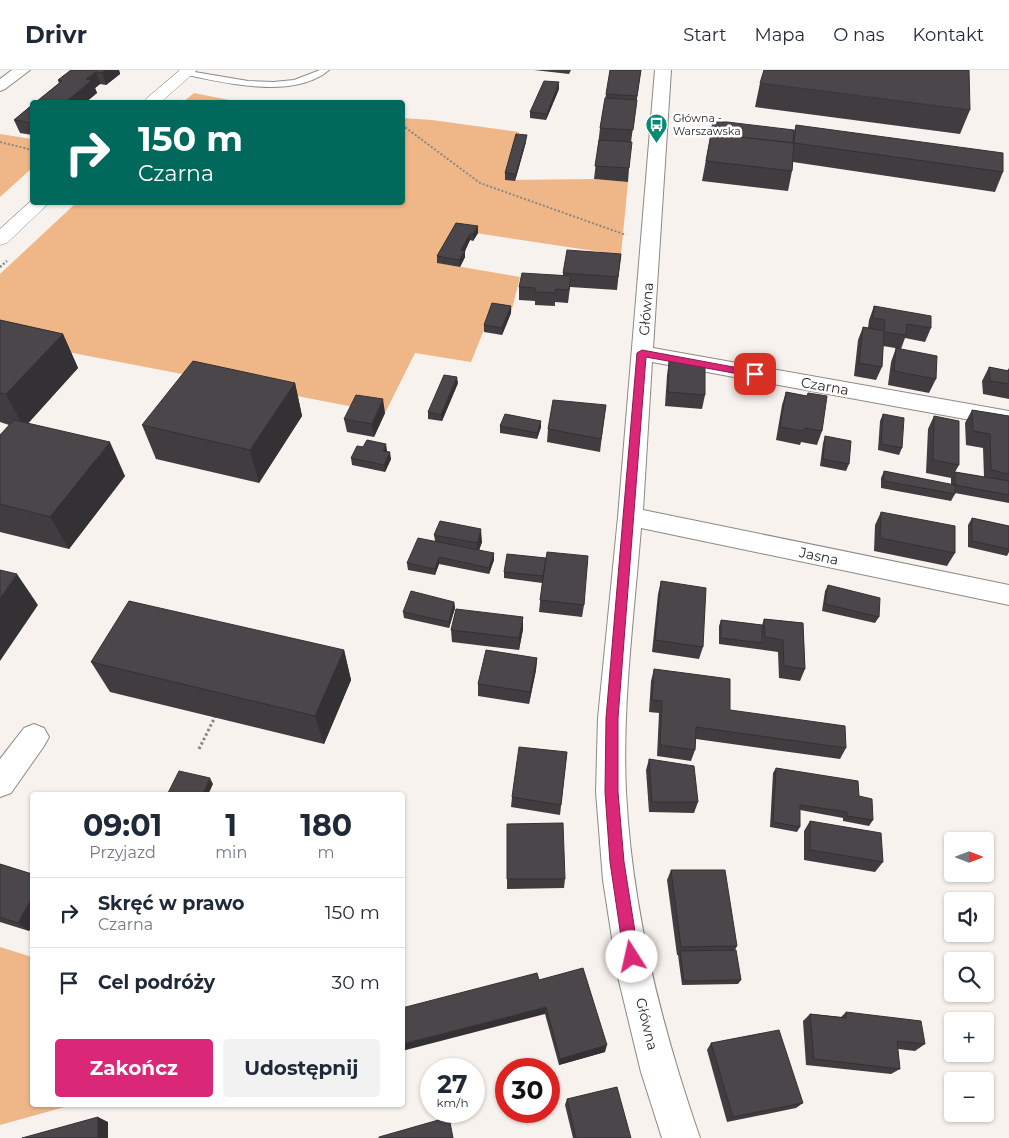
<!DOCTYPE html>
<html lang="pl">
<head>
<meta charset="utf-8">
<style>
  body { margin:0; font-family:Montserrat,sans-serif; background:#f2f2f3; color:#1f2937; height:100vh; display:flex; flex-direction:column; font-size:19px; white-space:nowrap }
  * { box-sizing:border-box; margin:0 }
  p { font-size:16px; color:#747a83 }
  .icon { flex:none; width:28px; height:28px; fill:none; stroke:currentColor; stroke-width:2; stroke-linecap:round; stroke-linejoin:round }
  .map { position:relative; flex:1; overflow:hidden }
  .side { position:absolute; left:30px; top:722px; width:375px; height:315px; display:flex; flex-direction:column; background:#fff; border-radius:5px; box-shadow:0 1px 4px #0004 }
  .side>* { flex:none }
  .top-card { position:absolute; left:30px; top:30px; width:375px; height:105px; border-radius:5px; box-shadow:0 1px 4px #0004; background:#00695c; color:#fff; overflow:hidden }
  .needle { width:32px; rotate:90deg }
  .fabs { position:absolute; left:944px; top:762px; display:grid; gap:10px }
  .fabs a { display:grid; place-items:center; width:50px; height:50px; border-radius:5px; background:#fff; box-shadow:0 1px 4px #0004; font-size:25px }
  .speed { position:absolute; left:420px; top:988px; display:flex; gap:10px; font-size:25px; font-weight:700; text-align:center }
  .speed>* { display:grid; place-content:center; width:65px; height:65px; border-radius:50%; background:#fff; box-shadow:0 1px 4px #0004; line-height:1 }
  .speed small { font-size:12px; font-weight:400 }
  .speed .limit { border:8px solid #d22; background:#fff; color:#111 }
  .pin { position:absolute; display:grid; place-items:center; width:42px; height:42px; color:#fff; margin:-21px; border-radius:10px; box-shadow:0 2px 8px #0006 }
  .me { position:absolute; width:55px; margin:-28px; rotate:350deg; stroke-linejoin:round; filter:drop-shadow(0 0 4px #0008) }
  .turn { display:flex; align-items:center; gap:18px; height:105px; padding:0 25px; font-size:22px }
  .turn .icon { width:65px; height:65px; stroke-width:2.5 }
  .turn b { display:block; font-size:35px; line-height:42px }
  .eta { display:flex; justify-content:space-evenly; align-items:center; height:85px; text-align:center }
  .eta b { font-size:30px; font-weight:700; line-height:35px }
  .button { display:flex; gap:10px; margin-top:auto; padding:10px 25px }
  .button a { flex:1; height:58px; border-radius:5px; background:#db2777; color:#fff; font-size:20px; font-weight:700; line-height:58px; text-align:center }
  .button a+a { background:#f2f2f3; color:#1f2937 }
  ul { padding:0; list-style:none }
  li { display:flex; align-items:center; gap:15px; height:70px; padding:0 25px; border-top:1px solid #e0e1e3 }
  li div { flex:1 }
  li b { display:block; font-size:19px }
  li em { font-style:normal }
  header { display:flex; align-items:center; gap:30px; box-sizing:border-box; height:70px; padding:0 25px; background:#fff; border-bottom:1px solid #e0e1e3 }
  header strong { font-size:24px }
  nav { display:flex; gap:28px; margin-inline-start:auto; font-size:18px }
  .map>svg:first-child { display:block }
  .green { fill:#efb788 }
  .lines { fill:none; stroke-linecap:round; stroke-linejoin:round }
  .service-casing { stroke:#8d8985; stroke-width:2 }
  .minor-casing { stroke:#8d8985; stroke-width:2 }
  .tertiary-casing { stroke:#8d8985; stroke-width:1 }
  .path-far2 { stroke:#898683; stroke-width:2; stroke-dasharray:2 2; stroke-linecap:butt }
  .path-far1 { stroke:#898683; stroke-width:2.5; stroke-dasharray:2 2; stroke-linecap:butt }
  .path { stroke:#898683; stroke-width:3; stroke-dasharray:2.5 2.5; stroke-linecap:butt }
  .service { fill:#fff; fill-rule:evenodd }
  .minor { fill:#fff; fill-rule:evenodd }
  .tertiary { fill:#fff; fill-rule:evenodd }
  .wall { fill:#403c40 }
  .shaded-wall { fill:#343134 }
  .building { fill:#4a464a; stroke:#343134 }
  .route { fill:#db2777; stroke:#8e194d }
  .labels { text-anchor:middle; stroke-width:5; stroke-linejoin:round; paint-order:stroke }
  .far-poi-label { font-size:11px; fill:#2b2928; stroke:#fff; text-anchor:start }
  .street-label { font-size:14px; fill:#2b2928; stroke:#fff }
</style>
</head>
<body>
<header>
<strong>Drivr</strong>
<nav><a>Start</a><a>Mapa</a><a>O nas</a><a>Kontakt</a></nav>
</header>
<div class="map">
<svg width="1009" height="1068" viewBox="0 0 1009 1068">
  <rect width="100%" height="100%" fill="#f8f2ee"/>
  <g class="green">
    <path d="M194,23L239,32H183Z"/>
    <path d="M403,48L432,50L519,62L506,110L594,109L628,112L621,185L456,160L438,193L520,207L511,243L492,240L471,292L415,283L385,343L0,269V204L76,133L402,132Z"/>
    <path d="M0,64L32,69V98L0,127Z"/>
    <path d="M0,877L32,887V1035H72L0,1055Z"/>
  </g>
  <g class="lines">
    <defs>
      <path id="service" d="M183,0L248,11L273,12L294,10L320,0H329C294,30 224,13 183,4Z"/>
      <g id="minor">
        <path d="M12,0H30L5,19L0,21V9Z"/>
        <path d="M655,0H671L653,278L1009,341V357L652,292L643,440L1009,515V535L641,458C634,546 622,635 626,722C632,840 661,956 700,1068H662L641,1002L618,907L603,810L596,722L598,648L618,447Z"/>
        <path d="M34,654L44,658L49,667L44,676L11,723L0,727V689L24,658Z"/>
      </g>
      <g id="tertiary">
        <path d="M180,0H197L161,32H144L146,29Z"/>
        <path d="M32,130V132H50L7,173L0,175V159Z"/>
      </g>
    </defs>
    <use href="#service" class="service-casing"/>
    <use href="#minor" class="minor-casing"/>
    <use href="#tertiary" class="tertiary-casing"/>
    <g class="path-far2">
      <path d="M402,55L480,113L626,165"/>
      <path d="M0,72L32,80"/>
    </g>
    <path class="path-far1" d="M0,197L7,191"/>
    <path class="path" d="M199,679L215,647"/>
    <use href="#service" class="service"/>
    <use href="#minor" class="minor"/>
    <use href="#tertiary" class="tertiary"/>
  </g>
  <g class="wall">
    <path d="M71,0H119L120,4L106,15L100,14L95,18L97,23L86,32H36L59,13L58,10Z"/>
    <path d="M534,0H571L569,4Z"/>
    <path d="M641,0L631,72L628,112L594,109L600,58L606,24Z"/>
    <path d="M760,13L970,40L960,64L755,37Z"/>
    <path d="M559,19L546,50L530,48V42Z"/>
    <path d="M32,35V65L20,63L14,50Z"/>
    <path d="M713,52L794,61L796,55L1003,102L995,122L793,92L792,101L788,121L702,111Z"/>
    <path d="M526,72L515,111L505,110V103Z"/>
    <path d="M456,153L478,163L473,171L470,170L465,181V187L460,197L437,193V186Z"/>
    <path d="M621,184L617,220L570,217L568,233L555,232V236L535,235V231L519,230V217L563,206V203Z"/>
    <path d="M511,236V243L502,265L484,262V255Z"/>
    <path d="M874,236L931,258L925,272L905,268L901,279L883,276L882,297L876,310L854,306L858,270L863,257L868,258L869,250Z"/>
    <path d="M0,250L63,264L78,298L28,353L125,406L69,479L0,462V365L9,355L0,352Z"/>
    <path d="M896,278L936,309L929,323L888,315L891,292Z"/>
    <path d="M669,291L705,325L702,339L665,336L667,305Z"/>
    <path d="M989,297L1007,301L1009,298V329L983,324L982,311Z"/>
    <path d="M295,313L302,346L259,413L156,389L142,355Z"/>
    <path d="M458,313L442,351L428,349V342Z"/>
    <path d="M786,322L807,326L808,323L822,361L817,375L801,372L800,375L776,370L782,335Z"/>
    <path d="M606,335L600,382L547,372L548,359Z"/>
    <path d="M972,340L1009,346V433L955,423V424L951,431L881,418V408L884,401L951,415V408L926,403L928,359L934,346L959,395L955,402L984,407L983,378L966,375L965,353Z"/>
    <path d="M385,343L374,367L347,362L344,349Z"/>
    <path d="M883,344L902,378L899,385L878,380L880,351Z"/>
    <path d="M541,351V357L537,369L500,363V356Z"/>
    <path d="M825,366L849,394L846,401L820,396L823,373Z"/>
    <path d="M387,380V381L391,389L385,402L352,395L351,388Z"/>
    <path d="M881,442L955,483L947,496L874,481L875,455Z"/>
    <path d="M972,448L1009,456V482L1007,486L968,477V455Z"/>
    <path d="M434,465L482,472L479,480L494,490L489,504L439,494L435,505L408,500L407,493L435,471Z"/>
    <path d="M546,488L584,535L582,547L539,542L542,513L504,508V502Z"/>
    <path d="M661,511L703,577L699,589L652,582L658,524Z"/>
    <path d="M828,515L879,547L875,553L822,541L825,521Z"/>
    <path d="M454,532L455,538L449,558L404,548L403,542Z"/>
    <path d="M764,549L803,553L805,599L800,611L779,608L778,582L719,574V556L721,550L762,555Z"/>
    <path d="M523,559L519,580L452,572L451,560Z"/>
    <path d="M344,580L351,610L324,674L110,622L91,592Z"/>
    <path d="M537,588L536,600L529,634L478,626V614Z"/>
    <path d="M654,599L730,640L846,678L840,689L696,669L695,680L691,691L657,686L659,643L649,642L651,611Z"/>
    <path d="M567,682L560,745L511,737L512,727Z"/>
    <path d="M649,689L698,732L694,743L649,742L646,700Z"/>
    <path d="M776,698L859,726L873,750L869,756L843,751V748L800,740V757L797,762L770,757L773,703Z"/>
    <path d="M810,751L883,792L875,802L804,790V761Z"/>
    <path d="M507,754L565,809L564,818L507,819Z"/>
    <path d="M0,794L32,804V855L29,861L0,852Z"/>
    <path d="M671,800L737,876L735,880L741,910L738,914L682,915L678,885H677L667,810Z"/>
    <path d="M539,910L605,982L559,995L545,944Z"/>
    <path d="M846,942L925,974L915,981L898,979L900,999L891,1004L806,995L803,951L810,944L841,947Z"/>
    <path d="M711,973L803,1033L796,1038L727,1052L707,980Z"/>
    <path d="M567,1029L631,1068H573L565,1035Z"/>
  </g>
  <g class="shaded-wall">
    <path d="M106,0H119L120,4L106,15L102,3Z"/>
    <path d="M96,2L100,14L95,18L97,23L86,32H66L86,9Z"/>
    <path d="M559,12V19L546,50L547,44Z"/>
    <path d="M527,65L526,72L515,111L516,104Z"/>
    <path d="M478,156V163L473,171V164Z"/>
    <path d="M470,164V170L465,181V187L460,197L459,190L461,180Z"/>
    <path d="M511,236V243L502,265V258Z"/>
    <path d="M63,264L78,298L24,358L6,324Z"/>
    <path d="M457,307L458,313L442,351L441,345Z"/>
    <path d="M295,313L302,346L259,413L250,380Z"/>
    <path d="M383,329L385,343L374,367L372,354Z"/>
    <path d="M541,351V357L537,369V363Z"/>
    <path d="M110,372L125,406L69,479L50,447Z"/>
    <path d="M386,374L387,380L384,387L383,381Z"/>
    <path d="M390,382L391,389L385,402L384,395Z"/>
    <path d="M481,459L482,472L477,486V473Z"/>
    <path d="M494,483V490L489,504V498Z"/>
    <path d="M439,487V494L435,505V499Z"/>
    <path d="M17,504L38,535L0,591V528Z"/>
    <path d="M454,532L455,538L449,558V552Z"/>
    <path d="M523,547V559L519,580V568Z"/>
    <path d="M344,580L351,610L324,674L315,646Z"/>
    <path d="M537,588L536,600L529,634L530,622Z"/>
    <path d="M210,708L213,714L208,725H202Z"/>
    <path d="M32,828V855L29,861L18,853Z"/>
    <path d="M546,937L545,944L402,981V974Z"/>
    <path d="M607,975L605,982L559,995L560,989Z"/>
    <path d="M98,1047L108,1052V1068H98Z"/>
  </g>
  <g class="building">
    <path d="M71,0H106L102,3L96,2L86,9L92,10L66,32L59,31L57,32H36L62,11L58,10Z"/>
    <path d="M610,0H641L637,26L606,24Z"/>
    <path d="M764,0H969L970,40L760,13Z"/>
    <path d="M544,11L559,12L547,44L530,42Z"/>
    <path d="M605,28L637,30L633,60L600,58Z"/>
    <path d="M32,35V53L14,50Z"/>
    <path d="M713,52H727L794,60L793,73L711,64L710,66Z"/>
    <path d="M796,55L1003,83V102L794,73Z"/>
    <path d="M516,64L527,65L516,104L505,103Z"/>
    <path d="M711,64L794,73L792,101L706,91Z"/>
    <path d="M599,70L632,72L629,98L595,96Z"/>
    <path d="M456,153L478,156L473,164H470L461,180L465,181L459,190L437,186Z"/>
    <path d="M567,180L621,184L618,207L563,203Z"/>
    <path d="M522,203L571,206L569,220L556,219L555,223L535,222V218L519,217Z"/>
    <path d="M492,233L511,236L502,258L484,255Z"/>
    <path d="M874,236L931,246V258L907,254L906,265L884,262L882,297L859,293L863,257L884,261L885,250L873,248Z"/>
    <path d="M0,250L63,264L6,324L0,323Z"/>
    <path d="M896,278L937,286L936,309L894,301Z"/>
    <path d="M193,291L295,313L250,380L142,355Z"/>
    <path d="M669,291L705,294V325L668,322Z"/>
    <path d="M989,297L1009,301V314L990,311Z"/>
    <path d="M444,305L457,307L441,345L428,342Z"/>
    <path d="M786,322L807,326L808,323L827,326L822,361L805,358L804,361L780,357Z"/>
    <path d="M356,325L383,329L372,354L344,349Z"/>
    <path d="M553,330L606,335L601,369L548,359Z"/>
    <path d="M972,340L1009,346V404L991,400L990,364L973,361Z"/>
    <path d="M505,344L541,351L537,363L500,356Z"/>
    <path d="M883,344L904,348L902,378L881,374Z"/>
    <path d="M934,346L959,351V395L933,390Z"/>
    <path d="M14,350L110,372L50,447L0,434V365Z"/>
    <path d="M825,366L851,371L849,394L823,389Z"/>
    <path d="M367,370L386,374L383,381L390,382L384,395L351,388L357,376L363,377Z"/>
    <path d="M884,401L955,415V424L884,411Z"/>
    <path d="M955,402L1009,411V425L955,415Z"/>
    <path d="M881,442L955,456V483L880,468Z"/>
    <path d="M972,448L1009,456V479L972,471Z"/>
    <path d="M440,451L481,459L477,473L434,465Z"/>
    <path d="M418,468L494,483L489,498L439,487L435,499L407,493Z"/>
    <path d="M547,482L588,486L584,535L540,530Z"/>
    <path d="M507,484L546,488L543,506L504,502Z"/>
    <path d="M0,500L17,504L0,528Z"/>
    <path d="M661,511L706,518L703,577L655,570Z"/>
    <path d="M828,515L880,528L879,547L825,534Z"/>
    <path d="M411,521L454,532L449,552L403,542Z"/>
    <path d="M129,531L344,580L315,646L91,592Z"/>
    <path d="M456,539L523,547L519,568L451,560Z"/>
    <path d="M764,549L803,553L805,599L784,596L783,570L765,567Z"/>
    <path d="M721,550L762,555V573L721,568Z"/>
    <path d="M486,580L537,588L530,622L478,614Z"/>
    <path d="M654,599L730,609V640L845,656L846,678L696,657L695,680L660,675L662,631L652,630Z"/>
    <path d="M519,677L567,682L561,735L512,727Z"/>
    <path d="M649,689L694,696L698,732H652Z"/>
    <path d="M776,698L858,711L859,726L872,729L873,750L847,746V742L800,735V757L773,752Z"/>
    <path d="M179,701L210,708L202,725H167Z"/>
    <path d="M810,751L881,763L883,792L810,780Z"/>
    <path d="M563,753L565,809H507V754Z"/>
    <path d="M0,794L32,804V828L18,853L0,847Z"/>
    <path d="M671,800H725L737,876L681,877Z"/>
    <path d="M736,880L741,910L684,911L680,881Z"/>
    <path d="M583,898L607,975L560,989L546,937L402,974V938L537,903L539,910Z"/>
    <path d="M846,942L921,951L925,974L897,971L900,999L814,989L810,944L846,948Z"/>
    <path d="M779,960L803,1033L733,1047L711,973Z"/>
    <path d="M617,1017L631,1068H576L567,1029Z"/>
    <path d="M98,1047V1068H22Z"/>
    <path d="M449,1047L453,1068H379V1067Z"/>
  </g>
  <path class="route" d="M642,280L755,301L760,304L755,307L646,287L618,648V722L624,792L639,887L637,892L632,895L626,892L624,887L610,792L605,722L606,648L637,283Z"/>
  <defs>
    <symbol id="bus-pin" viewBox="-11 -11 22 30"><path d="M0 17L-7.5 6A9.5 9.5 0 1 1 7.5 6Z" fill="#008b72" stroke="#fff"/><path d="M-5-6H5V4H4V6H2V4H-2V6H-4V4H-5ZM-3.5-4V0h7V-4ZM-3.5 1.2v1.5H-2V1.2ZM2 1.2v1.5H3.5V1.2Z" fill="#fff"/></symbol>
  </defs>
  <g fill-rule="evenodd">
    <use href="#bus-pin" x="644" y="42" width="25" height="34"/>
  </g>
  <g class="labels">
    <g class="far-poi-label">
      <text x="673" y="52">Główna -<tspan x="673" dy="13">Warszawska</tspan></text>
    </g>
    <g class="street-label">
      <text transform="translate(646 239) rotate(-85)" y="5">Główna</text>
      <text transform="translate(825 316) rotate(10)" y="5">Czarna</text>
      <text transform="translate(819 486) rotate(12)" y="5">Jasna</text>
      <text transform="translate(647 954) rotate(76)" y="5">Główna</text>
    </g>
  </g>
</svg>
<div class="fabs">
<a><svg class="needle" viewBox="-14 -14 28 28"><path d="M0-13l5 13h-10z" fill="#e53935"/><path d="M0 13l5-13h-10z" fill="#747a83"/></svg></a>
<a><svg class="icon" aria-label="sound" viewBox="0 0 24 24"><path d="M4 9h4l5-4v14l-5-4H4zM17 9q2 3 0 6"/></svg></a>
<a><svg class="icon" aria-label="search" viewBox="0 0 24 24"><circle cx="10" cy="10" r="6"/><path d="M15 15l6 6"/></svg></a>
<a>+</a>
<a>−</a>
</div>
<div class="speed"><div>27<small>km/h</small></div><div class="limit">30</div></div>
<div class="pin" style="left:755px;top:304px;background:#d93025"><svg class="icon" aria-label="arrive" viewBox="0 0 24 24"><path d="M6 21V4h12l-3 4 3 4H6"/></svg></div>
<svg class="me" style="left:632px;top:887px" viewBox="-20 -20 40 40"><circle r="19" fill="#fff"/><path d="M0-13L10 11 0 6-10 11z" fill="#db2777"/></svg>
<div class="top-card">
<div class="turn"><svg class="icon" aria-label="right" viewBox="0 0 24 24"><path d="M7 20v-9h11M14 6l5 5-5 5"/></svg><div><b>150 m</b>Czarna</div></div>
</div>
<section class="side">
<div class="eta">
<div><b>09:01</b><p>Przyjazd</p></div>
<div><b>1</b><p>min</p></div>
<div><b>180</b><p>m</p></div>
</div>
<ul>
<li><svg class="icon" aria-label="right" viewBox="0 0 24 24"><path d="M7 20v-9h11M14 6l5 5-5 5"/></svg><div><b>Skręć w prawo</b><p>Czarna</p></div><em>150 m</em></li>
<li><svg class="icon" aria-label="arrive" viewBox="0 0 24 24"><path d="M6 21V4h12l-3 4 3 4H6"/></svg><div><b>Cel podróży</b></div><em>30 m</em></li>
</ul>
<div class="button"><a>Zakończ</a><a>Udostępnij</a></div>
</section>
</div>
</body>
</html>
